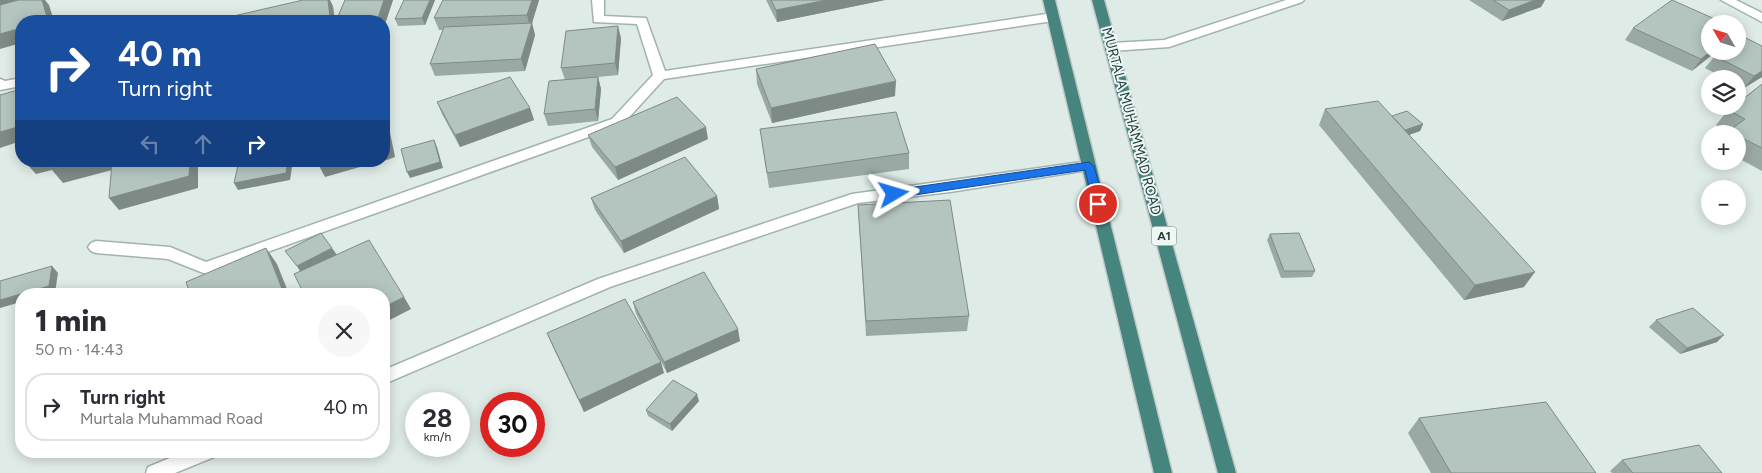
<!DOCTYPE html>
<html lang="en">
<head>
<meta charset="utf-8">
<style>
  body { margin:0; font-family:Figtree,sans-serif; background:#f7f7f7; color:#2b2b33; height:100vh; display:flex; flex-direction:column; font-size:19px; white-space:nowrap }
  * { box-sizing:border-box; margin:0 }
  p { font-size:16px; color:#7c7c81 }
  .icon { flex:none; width:28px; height:28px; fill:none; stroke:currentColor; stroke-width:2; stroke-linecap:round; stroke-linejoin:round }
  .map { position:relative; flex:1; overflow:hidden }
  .sheet { position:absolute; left:15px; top:288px; width:375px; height:170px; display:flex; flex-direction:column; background:#fff; border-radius:20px; box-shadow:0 2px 12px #0003 }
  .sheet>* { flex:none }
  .hud { position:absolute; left:15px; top:15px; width:375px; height:152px; border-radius:20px; box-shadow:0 2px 12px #0003; background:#1a4fa0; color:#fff; overflow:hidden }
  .needle { width:32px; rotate:309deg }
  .controls { position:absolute; left:1701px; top:15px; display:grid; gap:10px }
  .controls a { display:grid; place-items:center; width:45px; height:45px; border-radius:50%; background:#fff; box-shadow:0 2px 12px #0003; font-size:25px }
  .speed { position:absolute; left:405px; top:392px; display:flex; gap:10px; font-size:25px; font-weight:700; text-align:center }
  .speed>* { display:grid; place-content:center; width:65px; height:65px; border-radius:50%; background:#fff; box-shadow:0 2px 12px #0003; line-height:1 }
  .speed small { font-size:12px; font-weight:400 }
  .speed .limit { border:8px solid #d22; background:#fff; color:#111 }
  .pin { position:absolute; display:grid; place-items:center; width:42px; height:42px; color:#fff; margin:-21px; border:2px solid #fff; border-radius:50%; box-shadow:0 1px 5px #0007 }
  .me { position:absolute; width:55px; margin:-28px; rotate:83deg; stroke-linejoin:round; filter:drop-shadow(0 0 4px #0008) }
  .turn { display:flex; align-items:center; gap:18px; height:105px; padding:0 20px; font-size:22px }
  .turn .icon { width:65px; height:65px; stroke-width:2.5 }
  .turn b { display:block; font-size:35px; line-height:42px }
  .lanes { display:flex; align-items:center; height:48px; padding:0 20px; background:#0003; justify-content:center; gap:25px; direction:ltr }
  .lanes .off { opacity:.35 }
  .round { display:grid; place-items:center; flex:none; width:52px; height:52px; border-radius:26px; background:#f7f7f7 }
  .summary { display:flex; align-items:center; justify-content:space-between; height:85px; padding:0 20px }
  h1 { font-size:30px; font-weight:800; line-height:38px }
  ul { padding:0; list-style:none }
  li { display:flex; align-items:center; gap:15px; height:68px; margin:0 10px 8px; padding:0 10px; border:2px solid #e1e1e2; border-radius:20px }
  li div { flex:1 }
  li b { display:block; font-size:19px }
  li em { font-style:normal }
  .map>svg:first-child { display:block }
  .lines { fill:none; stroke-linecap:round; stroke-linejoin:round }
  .minor-casing { stroke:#a2b3af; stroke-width:3 }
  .trunk-casing { stroke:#c0c8c7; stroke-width:3 }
  .minor { fill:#fff; fill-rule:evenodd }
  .trunk { fill:#46857e; fill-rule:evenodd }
  .wall { fill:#9ba9a5 }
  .shaded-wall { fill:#7e8a86 }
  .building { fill:#b4c5c0; stroke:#7e8a86 }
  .route { fill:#1a73e8; stroke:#114b97 }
  .labels { text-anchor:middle; stroke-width:4; stroke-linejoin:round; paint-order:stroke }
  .shield { fill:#eff7f4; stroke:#5d7370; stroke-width:1 }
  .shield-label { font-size:12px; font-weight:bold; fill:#1f3b37 }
  .street-label { font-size:14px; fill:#1f3b37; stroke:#eff7f4 }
</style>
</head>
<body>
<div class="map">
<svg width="1762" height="473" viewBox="0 0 1762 473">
  <rect width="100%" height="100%" fill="#dfebe7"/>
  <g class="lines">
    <defs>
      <g id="minor">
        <path d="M592,0H604V16L646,18L665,71L1053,13L1059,17L1053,21L664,79L622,125L206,274L168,259L96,253L91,251L88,247L91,243L96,241L170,247L206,262L612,119L653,75L637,24L594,22Z"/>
        <path d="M1286,0H1304L1302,2L1169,47L1112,51L1106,47L1112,43L1164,40Z"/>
        <path d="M1721,0H1736L1762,13V22Z"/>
        <path d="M21,78V86L0,90V79L5,81Z"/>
        <path d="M1089,161L1096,166L1094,169L950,192L858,203L610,287L384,384V370L598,279L852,194Z"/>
        <path d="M187,451H217L214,457L175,473H146L148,467Z"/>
      </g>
      <g id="trunk">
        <path d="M1043,0H1055L1172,473H1154Z"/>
        <path d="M1092,0H1104L1236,473H1218Z"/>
      </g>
    </defs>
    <use href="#minor" class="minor-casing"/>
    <use href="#trunk" class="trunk-casing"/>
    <use href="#minor" class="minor"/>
    <use href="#trunk" class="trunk"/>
  </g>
  <g class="wall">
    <path d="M345,0H393L384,27V21H336Z"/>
    <path d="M404,0H435L425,25L398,26L395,19Z"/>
    <path d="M443,0H539L532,23L535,35L525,71L435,76L430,64L443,30H439L434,18Z"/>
    <path d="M766,0H885L777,22Z"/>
    <path d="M1469,0H1545L1541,7L1502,21Z"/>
    <path d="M1633,28L1710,51L1692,71L1625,40Z"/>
    <path d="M621,38L618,75L598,77L601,89L598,121L548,126L544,114L565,80L561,68Z"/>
    <path d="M1715,56L1762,77L1744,88L1738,85V79H1726L1705,68Z"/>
    <path d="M756,69L895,96L772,123L757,84Z"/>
    <path d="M1762,84V171L1738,158V134H1726L1728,132L1716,125L1728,110Z"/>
    <path d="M437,102L530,108L534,120L460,147L442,114Z"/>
    <path d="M1325,109L1392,116L1423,124L1420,131L1409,135L1524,287L1464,300L1319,125Z"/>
    <path d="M760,129L909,153V169L769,188Z"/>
    <path d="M588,135L708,139L618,180L592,147Z"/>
    <path d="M717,196L719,209L624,253L595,210L591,198Z"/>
    <path d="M858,205L969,316L967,331L866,336Z"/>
    <path d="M1270,234L1315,271L1312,277L1281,278L1267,240Z"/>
    <path d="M633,302L740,341L667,373L636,314Z"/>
    <path d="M1656,320L1717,342L1680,354L1649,327Z"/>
    <path d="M547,333L664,373L584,412L552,345Z"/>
    <path d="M699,401L672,431L648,416L646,410Z"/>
    <path d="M1419,418L1596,473H1431L1408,433Z"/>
    <path d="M1622,460L1722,473H1612L1610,471Z"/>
  </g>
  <g class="shaded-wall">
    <path d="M0,0H45L49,5L54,21H43L0,12Z"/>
    <path d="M328,0H330L333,6L335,21H312Z"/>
    <path d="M384,0H393L384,27V21H379L378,18Z"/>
    <path d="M430,0H435L425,25L422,18Z"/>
    <path d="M532,0H539L532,23L535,35L525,71L521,59L530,27L527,15Z"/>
    <path d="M827,0H885L777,22L776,10Z"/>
    <path d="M1535,0H1545L1541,7L1502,21L1509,10Z"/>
    <path d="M618,26L621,38L618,75L615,63Z"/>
    <path d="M21,28V43L0,49V34Z"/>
    <path d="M1711,51H1717L1692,71L1701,59Z"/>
    <path d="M1762,71V77L1744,88L1754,76Z"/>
    <path d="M598,77L601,89L598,121L595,109Z"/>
    <path d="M896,81L895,96L772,123L771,108Z"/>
    <path d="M384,103L395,157L384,161Z"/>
    <path d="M530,108L534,120L460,147L455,135Z"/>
    <path d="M1423,124L1420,131L1397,139L1401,132Z"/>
    <path d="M21,126V141L0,148V132Z"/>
    <path d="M706,127L708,139L618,180L615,167Z"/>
    <path d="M434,140L437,147L443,168L410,178L407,172Z"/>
    <path d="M24,161H146L63,183L52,170L36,174Z"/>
    <path d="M190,161H198V188L119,210L109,198Z"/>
    <path d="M288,161H293L290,180L238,190L234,183Z"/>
    <path d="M319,161H381L325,177L317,162Z"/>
    <path d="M717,196L719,209L624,253L621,241Z"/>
    <path d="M266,248L277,264L289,294H284Z"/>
    <path d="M332,248L337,255L301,273L297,266Z"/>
    <path d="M52,266L58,273L55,293L51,294H21V302L0,308V300Z"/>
    <path d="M1535,272L1524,287L1464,300L1475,285Z"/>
    <path d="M404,297L411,309L384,323V307Z"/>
    <path d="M738,329L740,341L667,373L664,362Z"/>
    <path d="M1724,335L1717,342L1680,354L1687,348Z"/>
    <path d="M661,362L664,373L584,412L579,400Z"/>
    <path d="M697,394L699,401L672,431L670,424Z"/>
  </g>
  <g class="building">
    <path d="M18,0H42L48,20L43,21H21V28L0,34V5Z"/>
    <path d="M303,0H328L330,17L312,21H225V18Z"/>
    <path d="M345,0H384L378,18L362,19V18L353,20L336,21Z"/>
    <path d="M404,0H430L422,18L395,19Z"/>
    <path d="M443,0H532L527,15L434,18Z"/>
    <path d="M771,0H827L776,10Z"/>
    <path d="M1493,0H1535L1509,10Z"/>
    <path d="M1672,0L1726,24H1710V51H1711L1701,59L1633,28Z"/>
    <path d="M362,18L363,21H349Z"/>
    <path d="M532,23L521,59L430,64L444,27Z"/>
    <path d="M618,26L615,63L561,68L566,31Z"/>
    <path d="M1746,38L1762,46V71L1754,76L1715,56L1723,51H1738V43Z"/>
    <path d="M875,44L896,81L771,108L756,69Z"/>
    <path d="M510,77L530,108L455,135L437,102Z"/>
    <path d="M598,77L595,109L544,114L549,81Z"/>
    <path d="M1762,84V148L1738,136V134H1734L1729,131L1745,119L1728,110L1733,106H1738V103Z"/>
    <path d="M21,89V126L0,132V95Z"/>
    <path d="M677,97L706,127L615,167L588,135Z"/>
    <path d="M1378,101L1535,272L1475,285L1325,109Z"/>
    <path d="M1407,111L1423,124L1405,130L1392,116Z"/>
    <path d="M896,112L909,153L767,173L760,129Z"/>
    <path d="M384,123L388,142L384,143Z"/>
    <path d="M434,140L440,162L407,172L401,149Z"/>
    <path d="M685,157L717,196L621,241L591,198Z"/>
    <path d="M51,161H76L50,168Z"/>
    <path d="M112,161H190L189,176L109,198Z"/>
    <path d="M239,161H288L286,173L234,183Z"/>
    <path d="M950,200L969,316L866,321L858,205Z"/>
    <path d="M321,233L332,248L297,266L285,251Z"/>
    <path d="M1299,233L1315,271H1284L1270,234Z"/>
    <path d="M369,240L404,297L384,307V294H304L294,274Z"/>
    <path d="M266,248L284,294H190L186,282Z"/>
    <path d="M52,266L49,286L0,300V281Z"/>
    <path d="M704,272L738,329L664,362L633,302Z"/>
    <path d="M625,299L661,362L579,400L547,333Z"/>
    <path d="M1693,308L1724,335L1687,348L1656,320Z"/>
    <path d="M673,380L697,394L670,424L646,410Z"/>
    <path d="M1546,402L1596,473H1451L1419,418Z"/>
    <path d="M1699,445L1722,473H1633L1622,460Z"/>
  </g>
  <path class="route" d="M1089,162L1094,166L1104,204L1098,208L1093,204L1085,170L894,198L889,194L894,190Z"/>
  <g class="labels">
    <rect class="shield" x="1151.5" y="226.5" width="25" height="19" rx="4"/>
    <g class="shield-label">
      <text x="1164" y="240">A1</text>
    </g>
    <g class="street-label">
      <text transform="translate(1132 121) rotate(75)" y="5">MURTALA MUHAMMAD ROAD</text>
    </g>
  </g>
</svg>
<div class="controls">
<a><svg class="needle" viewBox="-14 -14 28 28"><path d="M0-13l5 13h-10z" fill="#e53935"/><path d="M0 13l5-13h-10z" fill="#7c7c81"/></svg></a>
<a><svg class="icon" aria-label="layers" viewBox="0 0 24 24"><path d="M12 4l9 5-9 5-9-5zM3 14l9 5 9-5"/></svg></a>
<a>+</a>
<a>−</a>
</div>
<div class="speed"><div>28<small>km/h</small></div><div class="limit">30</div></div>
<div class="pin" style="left:1098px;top:204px;background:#d93025"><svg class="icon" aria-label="arrive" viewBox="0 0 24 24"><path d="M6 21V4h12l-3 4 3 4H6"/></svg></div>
<svg class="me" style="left:894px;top:194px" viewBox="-20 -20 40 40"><path d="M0-17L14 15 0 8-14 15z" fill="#1a73e8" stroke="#fff" stroke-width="4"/></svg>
<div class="hud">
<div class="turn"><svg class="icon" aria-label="right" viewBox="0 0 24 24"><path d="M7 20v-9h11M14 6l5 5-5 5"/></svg><div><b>40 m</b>Turn right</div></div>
<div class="lanes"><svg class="icon off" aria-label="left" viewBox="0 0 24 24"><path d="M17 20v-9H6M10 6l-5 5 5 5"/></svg><svg class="icon off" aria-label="ahead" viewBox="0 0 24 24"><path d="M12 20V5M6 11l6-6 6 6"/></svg><svg class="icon" aria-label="right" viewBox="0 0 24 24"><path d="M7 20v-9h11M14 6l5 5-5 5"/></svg></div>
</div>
<section class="sheet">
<div class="summary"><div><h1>1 min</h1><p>50 m · 14:43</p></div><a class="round"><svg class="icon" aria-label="close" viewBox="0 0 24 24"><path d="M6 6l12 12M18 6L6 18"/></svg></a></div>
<ul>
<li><svg class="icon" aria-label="right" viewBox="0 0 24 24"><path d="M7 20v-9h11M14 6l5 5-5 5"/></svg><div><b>Turn right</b><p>Murtala Muhammad Road</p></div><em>40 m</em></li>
</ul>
</section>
</div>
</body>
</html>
